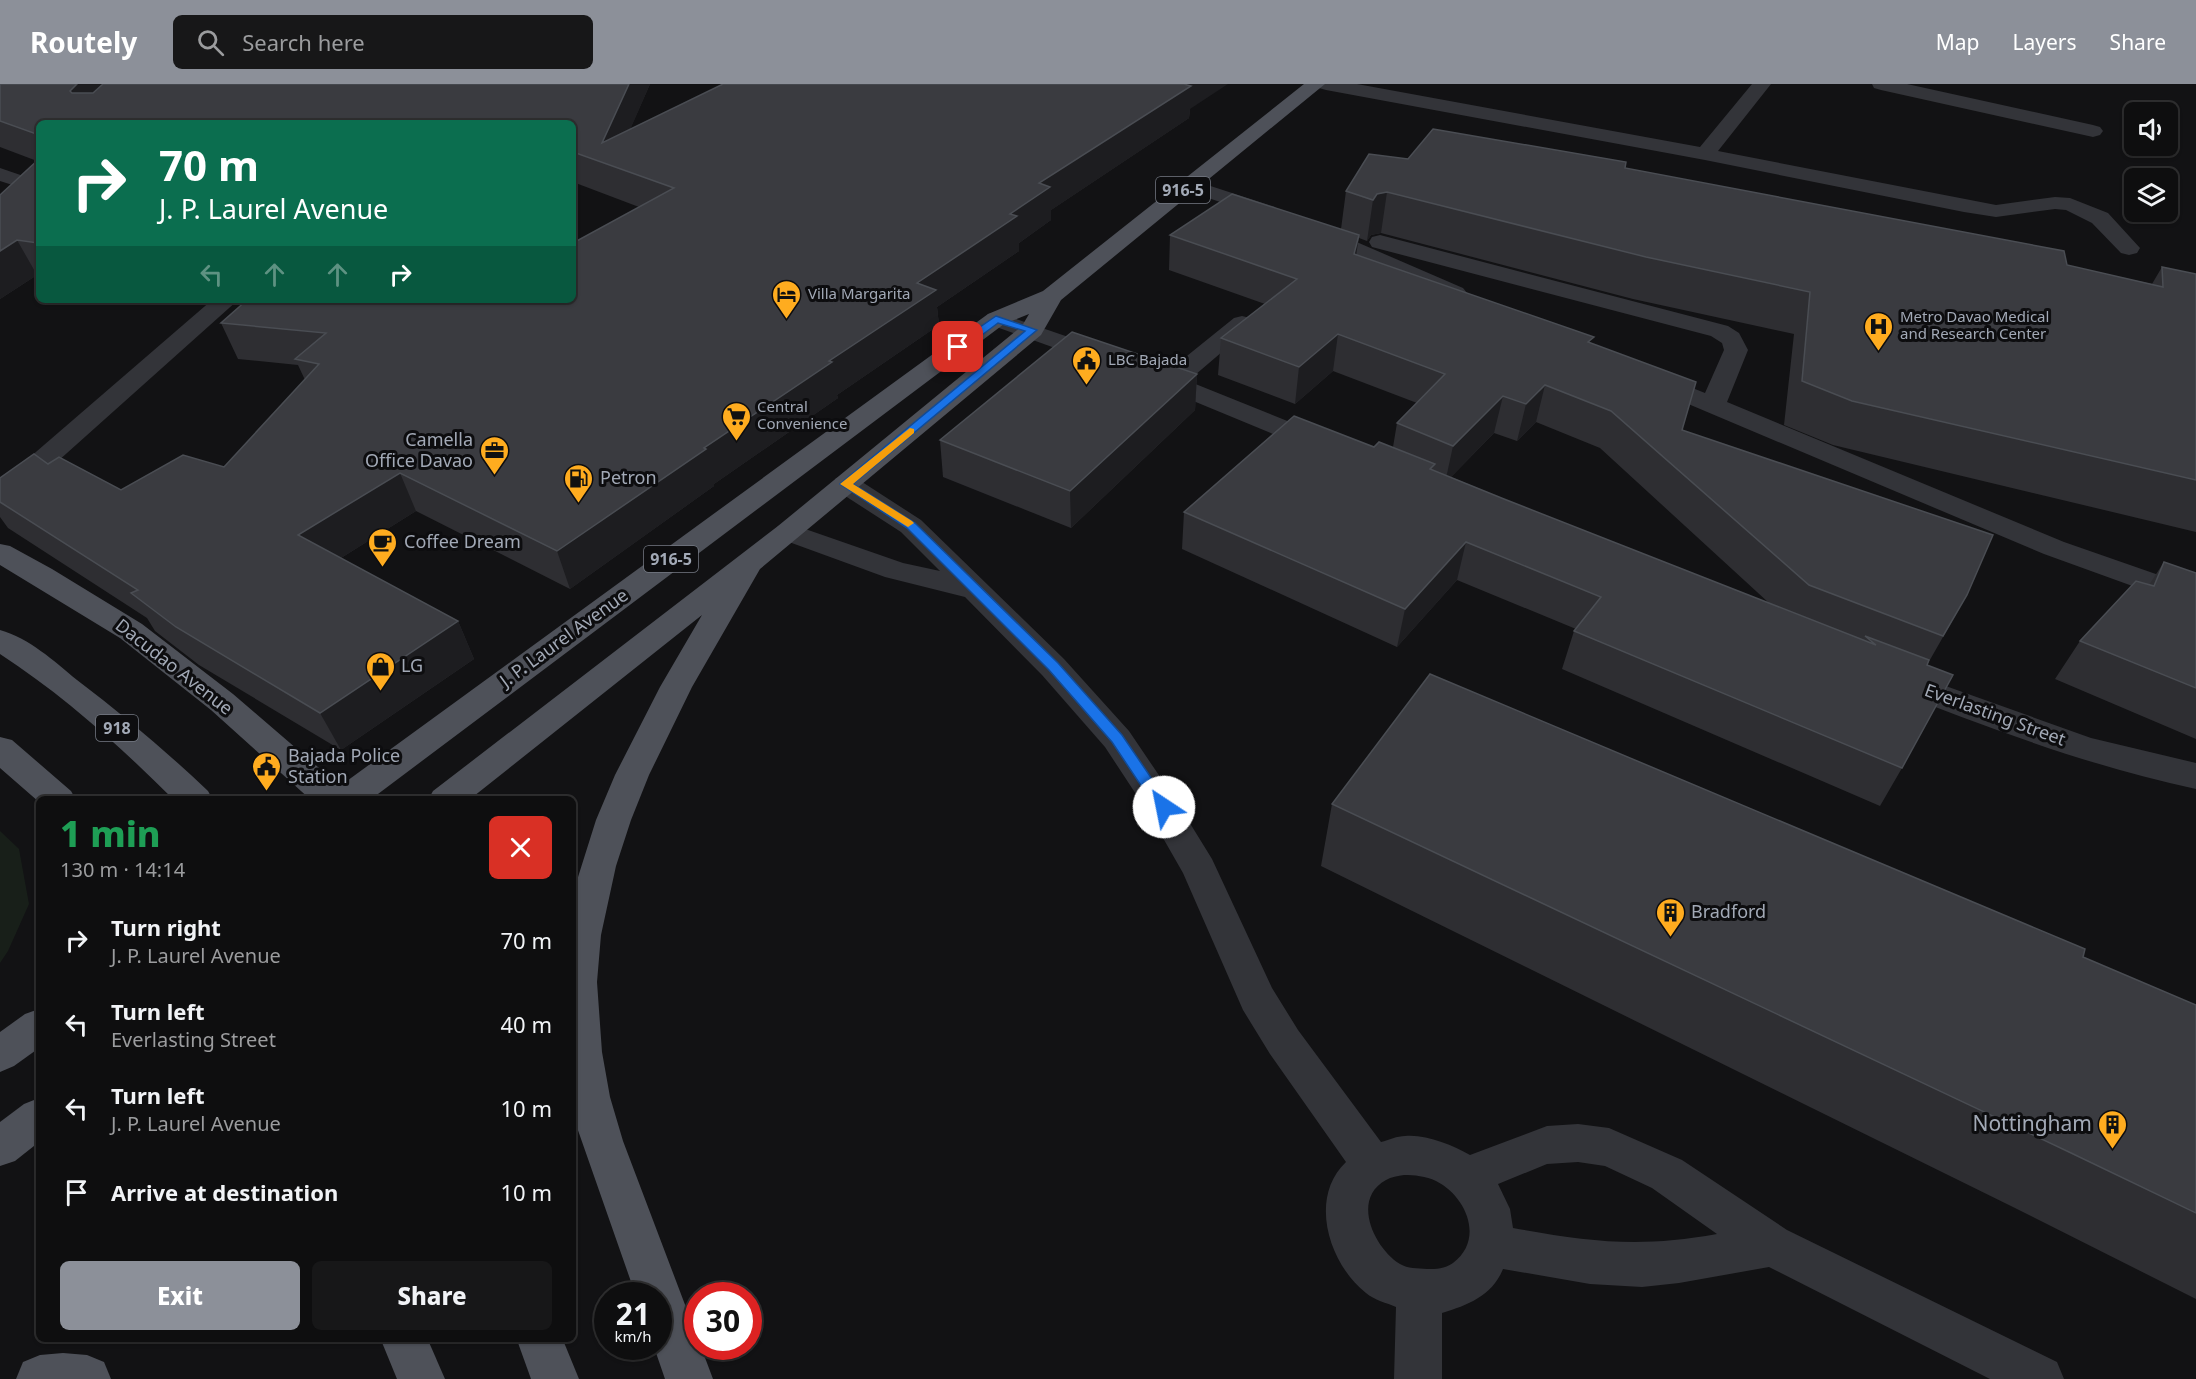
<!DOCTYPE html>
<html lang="en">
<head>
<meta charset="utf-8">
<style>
  body { margin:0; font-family:"Noto Sans",sans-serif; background:#171718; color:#f1f3f6; height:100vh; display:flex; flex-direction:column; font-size:22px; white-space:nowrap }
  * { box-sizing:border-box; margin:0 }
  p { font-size:20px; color:#9b9c9e }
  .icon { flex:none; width:33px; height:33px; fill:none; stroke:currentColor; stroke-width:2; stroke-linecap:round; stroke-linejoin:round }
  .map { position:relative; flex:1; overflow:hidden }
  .panel { position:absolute; left:36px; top:712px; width:540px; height:546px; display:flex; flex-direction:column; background:#0e0e0f; border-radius:9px; box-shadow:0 2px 4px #0004,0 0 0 2px #2e2e2f }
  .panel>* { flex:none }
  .banner { position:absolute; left:36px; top:36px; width:540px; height:183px; border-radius:9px; box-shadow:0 2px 4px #0004,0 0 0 2px #2e2e2f; background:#0b6e4f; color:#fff; overflow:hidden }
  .fabs { position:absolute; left:2124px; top:18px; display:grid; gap:12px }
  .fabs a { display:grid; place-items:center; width:54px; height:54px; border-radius:9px; background:#0e0e0f; box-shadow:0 2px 4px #0004,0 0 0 2px #2e2e2f; font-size:30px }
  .speed { position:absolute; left:594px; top:1198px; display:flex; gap:12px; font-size:30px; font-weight:700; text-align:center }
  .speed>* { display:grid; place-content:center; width:78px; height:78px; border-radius:50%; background:#0e0e0f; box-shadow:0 2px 4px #0004,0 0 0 2px #2e2e2f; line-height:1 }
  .speed small { font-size:15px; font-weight:400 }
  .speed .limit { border:9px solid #d22; background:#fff; color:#111 }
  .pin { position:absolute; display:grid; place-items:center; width:51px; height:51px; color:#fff; margin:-26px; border-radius:12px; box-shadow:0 3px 9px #0006 }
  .me { position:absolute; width:66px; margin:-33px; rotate:326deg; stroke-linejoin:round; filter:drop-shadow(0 0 4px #0008) }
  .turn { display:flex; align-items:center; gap:21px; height:126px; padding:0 24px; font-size:27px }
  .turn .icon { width:78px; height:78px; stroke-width:2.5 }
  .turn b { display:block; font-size:42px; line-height:51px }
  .lanes { display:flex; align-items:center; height:57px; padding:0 24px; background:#0003; justify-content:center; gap:30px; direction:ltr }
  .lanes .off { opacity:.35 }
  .round { display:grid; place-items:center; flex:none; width:63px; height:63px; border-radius:9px; background:#171718 }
  .headline { display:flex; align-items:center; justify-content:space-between; height:102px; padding:0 24px }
  h1 { font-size:36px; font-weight:800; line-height:45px; color:#1e9e55 }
  .primary-button { display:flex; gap:12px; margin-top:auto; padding:12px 24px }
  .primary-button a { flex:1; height:69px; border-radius:9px; background:#8c9099; color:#fff; font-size:24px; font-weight:800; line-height:69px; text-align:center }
  .primary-button a+a { background:#171718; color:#f1f3f6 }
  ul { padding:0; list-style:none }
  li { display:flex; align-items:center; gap:18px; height:84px; padding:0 24px }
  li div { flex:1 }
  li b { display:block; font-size:22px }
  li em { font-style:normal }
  header { display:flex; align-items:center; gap:36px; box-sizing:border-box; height:84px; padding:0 30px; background:#8c9099; color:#fff }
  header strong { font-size:28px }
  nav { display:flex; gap:33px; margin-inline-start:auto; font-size:21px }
  .search { width:420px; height:54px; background:#171718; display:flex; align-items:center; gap:15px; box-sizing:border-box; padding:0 21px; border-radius:9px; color:#9b9c9e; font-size:22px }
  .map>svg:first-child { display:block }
  .green { fill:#181f19 }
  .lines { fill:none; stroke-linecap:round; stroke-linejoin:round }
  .minor { fill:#333439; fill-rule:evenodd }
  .major { fill:#4e5159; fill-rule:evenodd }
  .wall { fill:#2e2e32; fill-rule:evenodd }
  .shaded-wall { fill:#1d1d20 }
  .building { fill:#3a3b40; stroke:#4a4d53; stroke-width:1.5 }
  .route { fill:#1a73e8; stroke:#114b97; stroke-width:1.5 }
  .slow { fill:#f59e0b }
  .labels { text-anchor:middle; stroke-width:6; stroke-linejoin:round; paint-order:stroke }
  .far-poi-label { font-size:15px; fill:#a2a9b6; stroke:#0d0d0f; text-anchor:start }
  .shield { fill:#0d0d0f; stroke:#757a84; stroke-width:1.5 }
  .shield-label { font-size:16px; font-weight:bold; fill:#a2a9b6 }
  .poi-label { font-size:18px; fill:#a2a9b6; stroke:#0d0d0f; text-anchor:start }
  .street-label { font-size:18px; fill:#a2a9b6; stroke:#0d0d0f }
  .near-poi-label { font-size:21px; fill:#a2a9b6; stroke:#0d0d0f; text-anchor:end }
</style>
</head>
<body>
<header>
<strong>Routely</strong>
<div class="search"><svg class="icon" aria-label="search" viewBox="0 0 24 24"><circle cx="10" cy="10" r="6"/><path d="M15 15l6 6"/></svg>Search here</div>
<nav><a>Map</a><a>Layers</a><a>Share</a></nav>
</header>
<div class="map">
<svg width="2196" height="1295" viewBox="0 0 2196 1295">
  <rect width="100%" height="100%" fill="#121214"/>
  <path class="green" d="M0,747L19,765L29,820L8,867L0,879Z"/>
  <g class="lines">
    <g class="minor">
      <path d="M1317,0H1357L1700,63L1752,0H1771L1718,67L1996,121L2055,113L2070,114L2108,129L2140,164L2137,169L2129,171L2121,169L2092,139L2066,126L2055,125L1996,133L1964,128L1705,76L1326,6L1319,4Z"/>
      <path d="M1872,0H1907L2093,41L2100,43L2103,47L2100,51L2093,53L1881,6L1874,4Z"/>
      <path d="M0,84L38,97L39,105L31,107L0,97Z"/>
      <path d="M1189,95L1275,123L1278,128L1275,133L1267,134L1182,105L1179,101L1182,97Z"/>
      <path d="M1315,140L1463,204L1467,209L1463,214L1455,216L1447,214L1307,152L1304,147L1307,142Z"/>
      <path d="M1380,151L1728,242L1739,249L1748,266L1727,318L2064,458L2196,504V525L2044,470L1641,300L1637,295L1641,290L1650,287L1705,309L1724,266L1722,259L1711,252L1372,163L1369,158L1372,153Z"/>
      <path d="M212,216H238L10,420L0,422V399Z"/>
      <path d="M996,228L1112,268L1115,273L1112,278L1103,280L1094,278L988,240L984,235L988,230Z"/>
      <path d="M1242,232L1250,234L1254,239L1250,244L1188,297L1332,355L1336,361L1332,367L1323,369L1314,367L1145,297L1141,292L1145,287L1154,284L1167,288L1234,234Z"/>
      <path d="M846,392L856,394L921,436L1064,575L1129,647L1175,715L1212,775L1272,904L1298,946L1381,1058C1389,1056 1397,1052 1405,1052C1426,1050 1452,1061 1470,1071L1547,1042L1578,1040L1609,1044L1682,1076L1787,1146L2057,1278L2064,1295H1990L1769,1183L1679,1199L1642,1203L1590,1200L1503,1185C1492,1212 1468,1221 1442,1229V1295H1394L1396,1223C1387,1219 1374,1216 1366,1209C1329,1180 1308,1114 1346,1078L1270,970L1243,926L1183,789L1151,733L1105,663L1042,591L965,513L885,493L778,454L774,448L778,442L788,439L903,479L940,487L901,448L836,406L832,400L836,394ZM1578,1078L1605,1082L1652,1104L1717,1150C1640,1164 1589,1158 1513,1144L1510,1125L1498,1100L1547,1080ZM1404,1091C1414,1091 1426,1092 1436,1097C1466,1112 1485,1155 1453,1179C1444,1185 1437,1185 1427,1185C1417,1184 1408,1185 1400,1180C1374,1164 1351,1115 1386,1096C1391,1093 1398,1092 1404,1091Z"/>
      <path d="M1898,585L2091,654L2196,679V705C2089,682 1988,644 1887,604L1882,596L1887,588Z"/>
    </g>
    <g class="major">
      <path d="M1304,0H1325L1061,216L1041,251L760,485L692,603L649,691L631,736L616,782L601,851L597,898L602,968L610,1013L623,1057L698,1255V1263H701L713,1295H665L654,1263H658V1212H636L573,1032V809L596,736L615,691L660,603L702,531L469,716H428L433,707L778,442L1022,242L1029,230L1004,240L370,716H311L211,626L120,554L0,481V460L10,462L52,485L142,540L233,610L340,702L988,230L1043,207Z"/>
      <path d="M0,546C29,554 54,577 77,596C123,631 166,667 208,707L213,716H174C121,663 63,611 0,570Z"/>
      <path d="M0,653L12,656L71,707L76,716H39V718L0,684Z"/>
      <path d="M39,925V964L14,982L0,988V948L25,930Z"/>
      <path d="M39,1014V1058L15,1077L0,1082V1038L24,1020Z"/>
      <path d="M381,1256H428L445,1295H397Z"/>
      <path d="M517,1256H563L579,1295H531Z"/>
      <path d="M63,1269L87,1271L104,1278L111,1295H16L23,1278L40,1271Z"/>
    </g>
  </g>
  <g class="wall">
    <path d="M0,0H650L630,45L1190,25L1189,34L1051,126V136L1019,159V167L937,223L939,241L837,311L838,314L714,400V402L570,505L416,427L341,474L458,537L474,575L341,666L199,581L155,547L147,534L8,444L0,433V394L48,380L121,406L224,383L305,296L298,281L238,275L221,239L573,216L639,123L573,98V39H39V191H37L0,215V111L37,77L0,63Z"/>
    <path d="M1408,75L1625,84L2152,200L2162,183L2196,190V448L1833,361L1784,341L1794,250L1633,215L1381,149L1371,151L1367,157L1359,154L1356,171L1592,260L1682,346L1967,511L1927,581L1902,684L1880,722L1562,585L1574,547L1576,545L1457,496L1397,563L1182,465L1184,428L1374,363H1393L1397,339L1417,319L1333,287L1295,320L1218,291L1221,254L1265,220L1169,186L1170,151L1341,145L1346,107ZM1536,338L1600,364L1769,519L1504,415L1451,393L1494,349L1517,357Z"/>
    <path d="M1197,290L1195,326L1071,444L943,393L940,356Z"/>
    <path d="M2164,478L2196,489V655L2055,595L2080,557L2149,501Z"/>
    <path d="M1332,720L2083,873L2196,921V1215L2015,1124L1321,782Z"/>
  </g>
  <g class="shaded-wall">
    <path d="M77,0H126L86,39L70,7Z"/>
    <path d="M629,0H650L614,83L602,59Z"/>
    <path d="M1182,0H1228L1190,25L1189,34L1051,126V136L1019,159V167L937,223L939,241L837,311L838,314L714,400V402L570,505L557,467L829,277L917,199L1010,130L1039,99Z"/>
    <path d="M1387,108L1381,149L1371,151L1367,157L1373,116L1377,110Z"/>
    <path d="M1359,151L1354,186V170Z"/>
    <path d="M17,156L37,191L0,215V167Z"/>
    <path d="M1338,250L1333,287L1295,320L1299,283Z"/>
    <path d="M1197,290L1195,326L1071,444L1070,407Z"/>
    <path d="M1545,301L1536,338L1517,357L1526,320Z"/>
    <path d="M1503,312L1494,349L1445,399L1453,362Z"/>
    <path d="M400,389L416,427L317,489L298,451Z"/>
    <path d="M1466,458L1457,496L1397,563L1405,525Z"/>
    <path d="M458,537L474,575L341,666L320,629Z"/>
  </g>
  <g class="building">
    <path d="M0,0H77L70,7L72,9H93L103,0H629L602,59L723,0H1184L1191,2L1039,99L1050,103L1010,130L1017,132L917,199L936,206L829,277L832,278L704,364L706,365L557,467L400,389L298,451L458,537L320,629L176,543L131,509L138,506L0,418V394L34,370L48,380L59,373L121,406L183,371L224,383L319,280L295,275L326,249L221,239L247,216H573V159L674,104L573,68V39H39V51L0,37Z"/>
    <path d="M1433,45L1626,78L1625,84L2064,167L2067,181L2163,203L2162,183L2196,190V396L1852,317L1802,297L1810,208L1646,173L1387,108L1377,110L1373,116L1346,107L1369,70L1408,75Z"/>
    <path d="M39,75V158L38,159L17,156L0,167V111Z"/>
    <path d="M1232,110L1359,151L1354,170L1594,253L1588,258L1696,298L1682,346L1993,451L1967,511L1943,552L1809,501L1611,327L1545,301L1526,320L1503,312L1453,362L1397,339L1445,290L1338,250L1299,283L1221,254L1297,195L1170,151Z"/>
    <path d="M1072,248L1197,290L1070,407L940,356Z"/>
    <path d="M1294,332L1374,363L1379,358L1435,380L1430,385L1504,415L1876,561L1865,552L1929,576L1927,581L1953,591L1902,684L1574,547L1601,513L1466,458L1405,525L1184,428Z"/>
    <path d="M2164,478L2196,489V604L2080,557L2136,497L2154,502Z"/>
    <path d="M1430,590L2085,865L2083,873L2196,921V1129L2069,1068L1332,720Z"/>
  </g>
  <path class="route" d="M996,232L1037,246L853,400L915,439L1058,579L1122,651L1169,720L1171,723L1169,727H1158L1112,658L1049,586L907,444L840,400L1025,247L998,239L962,266H954V261Z"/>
  <path class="slow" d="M910,344L914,345V349L853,400L912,437L914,439L908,443L840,400Z"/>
  <defs>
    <symbol id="hotel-pin" viewBox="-11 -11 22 30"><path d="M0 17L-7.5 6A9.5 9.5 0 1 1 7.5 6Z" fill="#ffac1f" stroke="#0d0d0f"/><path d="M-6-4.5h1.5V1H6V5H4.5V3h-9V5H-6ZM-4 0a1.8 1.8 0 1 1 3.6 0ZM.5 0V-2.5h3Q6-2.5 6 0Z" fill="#111"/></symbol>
    <symbol id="hospital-pin" viewBox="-11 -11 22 30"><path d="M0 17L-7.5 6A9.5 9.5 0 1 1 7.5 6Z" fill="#ffac1f" stroke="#0d0d0f"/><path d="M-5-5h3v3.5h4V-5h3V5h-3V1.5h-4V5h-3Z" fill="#111"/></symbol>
    <symbol id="civic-pin" viewBox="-11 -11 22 30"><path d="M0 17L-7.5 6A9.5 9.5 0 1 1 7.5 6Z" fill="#ffac1f" stroke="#0d0d0f"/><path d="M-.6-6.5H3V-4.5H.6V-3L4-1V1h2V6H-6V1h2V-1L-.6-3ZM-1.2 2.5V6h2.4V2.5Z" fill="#111"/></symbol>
    <symbol id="supermarket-pin" viewBox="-11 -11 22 30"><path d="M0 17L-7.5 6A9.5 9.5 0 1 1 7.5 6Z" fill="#ffac1f" stroke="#0d0d0f"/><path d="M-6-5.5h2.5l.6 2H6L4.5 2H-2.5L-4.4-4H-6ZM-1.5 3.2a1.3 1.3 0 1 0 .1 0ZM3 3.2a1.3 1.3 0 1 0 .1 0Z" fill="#111"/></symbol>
    <symbol id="office-pin" viewBox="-11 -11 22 30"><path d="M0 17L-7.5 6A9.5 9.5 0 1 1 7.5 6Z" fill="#ffac1f" stroke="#0d0d0f"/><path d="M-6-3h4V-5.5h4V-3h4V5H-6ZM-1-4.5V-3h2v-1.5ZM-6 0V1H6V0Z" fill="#111"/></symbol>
    <symbol id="fuel-pin" viewBox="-11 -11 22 30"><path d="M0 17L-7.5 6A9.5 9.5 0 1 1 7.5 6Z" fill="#ffac1f" stroke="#0d0d0f"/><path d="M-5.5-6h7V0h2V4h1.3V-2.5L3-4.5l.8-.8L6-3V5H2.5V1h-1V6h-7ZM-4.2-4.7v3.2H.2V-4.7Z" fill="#111"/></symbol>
    <symbol id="cafe-pin" viewBox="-11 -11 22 30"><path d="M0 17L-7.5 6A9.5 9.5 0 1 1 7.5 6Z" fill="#ffac1f" stroke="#0d0d0f"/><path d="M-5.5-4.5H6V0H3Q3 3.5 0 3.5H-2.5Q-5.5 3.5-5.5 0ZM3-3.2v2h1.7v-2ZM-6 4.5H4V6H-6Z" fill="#111"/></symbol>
    <symbol id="shop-pin" viewBox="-11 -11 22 30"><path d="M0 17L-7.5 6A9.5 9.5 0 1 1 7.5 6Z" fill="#ffac1f" stroke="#0d0d0f"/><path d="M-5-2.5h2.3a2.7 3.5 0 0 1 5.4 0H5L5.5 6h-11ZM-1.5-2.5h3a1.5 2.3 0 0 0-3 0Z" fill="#111"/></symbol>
    <symbol id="building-pin" viewBox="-11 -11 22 30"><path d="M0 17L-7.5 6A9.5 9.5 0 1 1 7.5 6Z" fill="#ffac1f" stroke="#0d0d0f"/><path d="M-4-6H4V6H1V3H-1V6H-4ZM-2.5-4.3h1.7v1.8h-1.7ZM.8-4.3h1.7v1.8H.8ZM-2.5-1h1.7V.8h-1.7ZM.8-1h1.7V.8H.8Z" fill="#111"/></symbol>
  </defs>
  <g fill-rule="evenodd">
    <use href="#hotel-pin" x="770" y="194" width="33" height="45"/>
    <use href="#hospital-pin" x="1862" y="226" width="33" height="45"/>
    <use href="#civic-pin" x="1070" y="260" width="33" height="45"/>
    <use href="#supermarket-pin" x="720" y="316" width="33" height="45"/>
    <use href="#office-pin" x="478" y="350" width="33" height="45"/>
    <use href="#fuel-pin" x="562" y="378" width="33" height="45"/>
    <use href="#cafe-pin" x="366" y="442" width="33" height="45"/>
    <use href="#shop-pin" x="364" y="566" width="33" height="45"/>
    <use href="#civic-pin" x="250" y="666" width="33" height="45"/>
    <use href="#building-pin" x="1654" y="812" width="33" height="45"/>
    <use href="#building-pin" x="2096" y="1024" width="33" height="45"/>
  </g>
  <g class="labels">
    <g class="far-poi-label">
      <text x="808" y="215">Villa Margarita</text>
      <text x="1900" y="238">Metro Davao Medical<tspan x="1900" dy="17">and Research Center</tspan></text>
      <text x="1108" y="281">LBC Bajada</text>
      <text x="757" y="328">Central<tspan x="757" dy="17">Convenience</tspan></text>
    </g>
    <g class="shield">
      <rect x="1156" y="93" width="54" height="26" rx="4.5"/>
      <rect x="644" y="462" width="54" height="26" rx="4.5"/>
      <rect x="96" y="631" width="42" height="26" rx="4.5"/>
    </g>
    <g class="shield-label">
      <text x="1183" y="112">916-5</text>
      <text x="671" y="481">916-5</text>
      <text x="117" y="650">918</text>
    </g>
    <g class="poi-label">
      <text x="473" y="362" text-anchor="end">Camella<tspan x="473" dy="21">Office Davao</tspan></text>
      <text x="600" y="400">Petron</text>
      <text x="404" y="464">Coffee Dream</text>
      <text x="401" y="588">LG</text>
      <text x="288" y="678">Bajada Police<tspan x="288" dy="21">Station</tspan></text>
      <text x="1691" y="834">Bradford</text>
    </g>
    <g class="street-label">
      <text transform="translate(564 554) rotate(-36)" y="6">J. P. Laurel Avenue</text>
      <text transform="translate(174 583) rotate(38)" y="6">Dacudao Avenue</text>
      <text transform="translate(1995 631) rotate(20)" y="6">Everlasting Street</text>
    </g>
    <g class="near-poi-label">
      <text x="2092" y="1047">Nottingham</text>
    </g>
  </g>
</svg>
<div class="fabs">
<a><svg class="icon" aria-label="sound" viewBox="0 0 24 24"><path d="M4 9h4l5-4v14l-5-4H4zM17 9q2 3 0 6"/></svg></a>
<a><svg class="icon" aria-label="layers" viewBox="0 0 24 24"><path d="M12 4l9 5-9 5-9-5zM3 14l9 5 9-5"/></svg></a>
</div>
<div class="speed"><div>21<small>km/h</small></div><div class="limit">30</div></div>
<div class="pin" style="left:958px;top:263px;background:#d93025"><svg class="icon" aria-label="arrive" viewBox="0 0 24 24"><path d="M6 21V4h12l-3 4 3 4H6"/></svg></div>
<svg class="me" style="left:1164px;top:723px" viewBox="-20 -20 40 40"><circle r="19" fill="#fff"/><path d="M0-13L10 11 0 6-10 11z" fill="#1a73e8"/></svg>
<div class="banner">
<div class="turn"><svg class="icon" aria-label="right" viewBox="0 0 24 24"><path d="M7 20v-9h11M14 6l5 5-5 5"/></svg><div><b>70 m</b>J. P. Laurel Avenue</div></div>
<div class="lanes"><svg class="icon off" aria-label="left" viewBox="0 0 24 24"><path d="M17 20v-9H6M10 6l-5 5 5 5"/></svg><svg class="icon off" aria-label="ahead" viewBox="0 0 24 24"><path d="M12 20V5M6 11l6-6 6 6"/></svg><svg class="icon off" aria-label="ahead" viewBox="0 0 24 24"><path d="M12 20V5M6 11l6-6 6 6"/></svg><svg class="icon" aria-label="right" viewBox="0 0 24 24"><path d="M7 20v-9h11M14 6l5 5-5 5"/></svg></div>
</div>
<section class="panel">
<div class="headline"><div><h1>1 min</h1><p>130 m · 14:14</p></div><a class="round" style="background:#d93025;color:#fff"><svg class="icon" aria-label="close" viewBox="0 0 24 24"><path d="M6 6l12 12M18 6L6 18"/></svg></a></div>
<ul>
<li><svg class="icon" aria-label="right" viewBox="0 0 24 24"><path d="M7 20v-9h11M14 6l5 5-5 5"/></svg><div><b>Turn right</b><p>J. P. Laurel Avenue</p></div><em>70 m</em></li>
<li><svg class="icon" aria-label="left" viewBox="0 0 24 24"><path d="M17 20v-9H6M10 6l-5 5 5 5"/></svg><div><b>Turn left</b><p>Everlasting Street</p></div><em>40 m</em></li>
<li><svg class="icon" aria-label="left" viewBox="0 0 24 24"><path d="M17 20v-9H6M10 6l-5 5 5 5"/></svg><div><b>Turn left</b><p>J. P. Laurel Avenue</p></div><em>10 m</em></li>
<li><svg class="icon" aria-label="arrive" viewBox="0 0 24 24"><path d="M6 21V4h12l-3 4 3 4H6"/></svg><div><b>Arrive at destination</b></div><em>10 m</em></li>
</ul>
<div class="primary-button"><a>Exit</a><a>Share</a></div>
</section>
</div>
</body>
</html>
